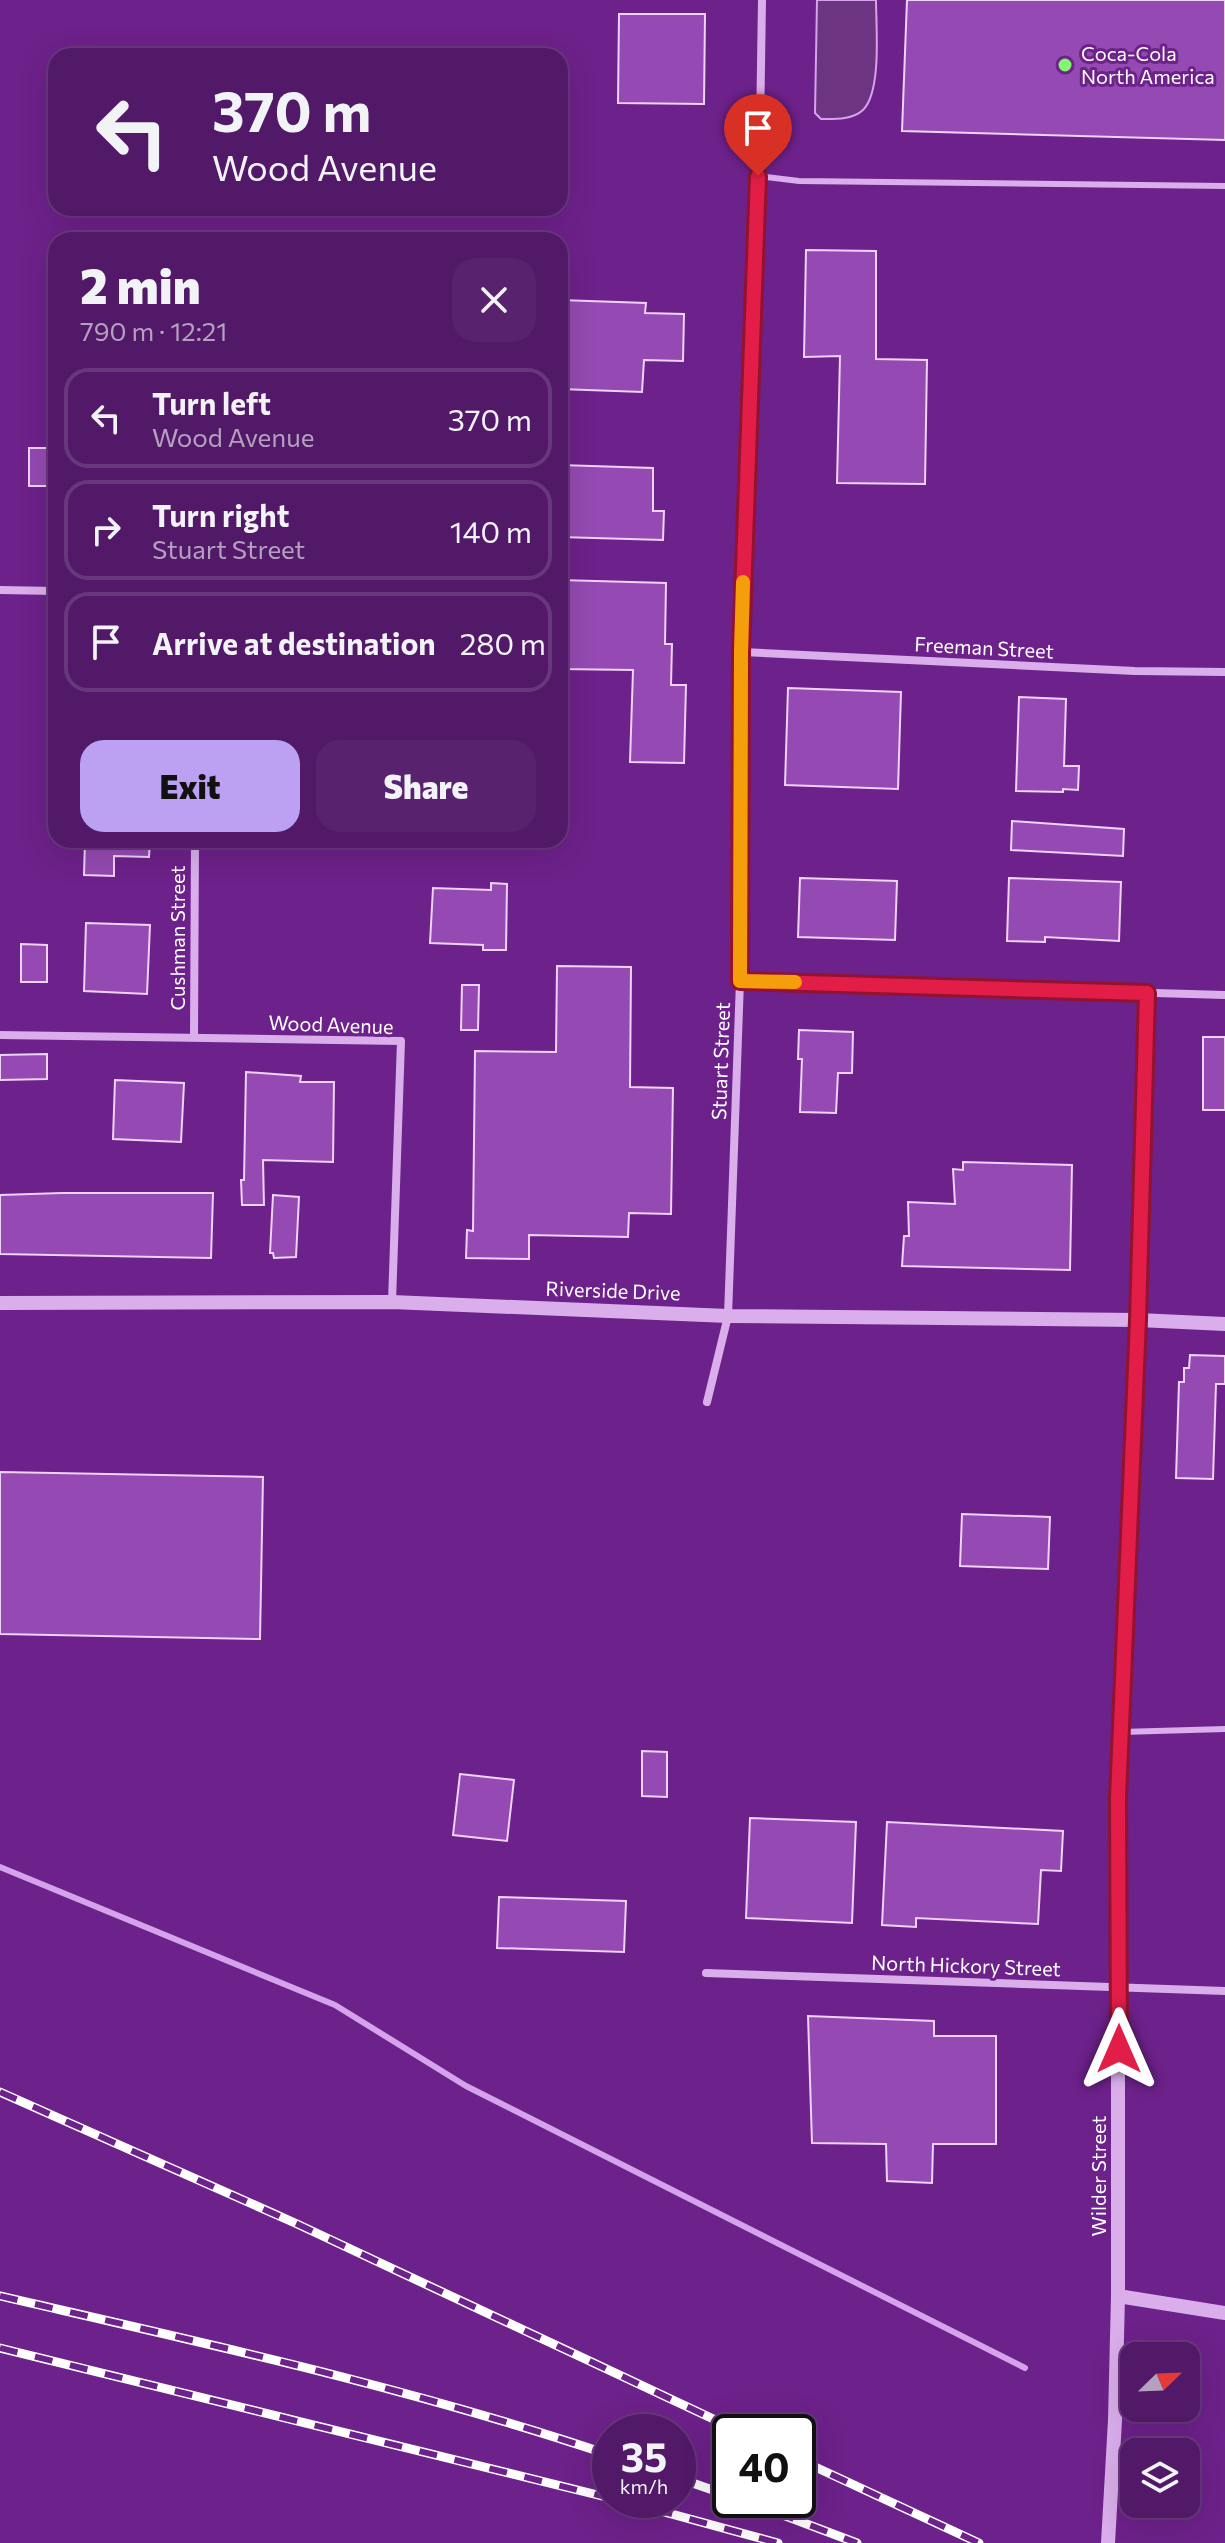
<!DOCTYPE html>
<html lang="en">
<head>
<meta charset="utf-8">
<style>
  body { margin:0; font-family:Commissioner,sans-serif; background:#58226e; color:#f1f3f6; height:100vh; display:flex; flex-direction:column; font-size:30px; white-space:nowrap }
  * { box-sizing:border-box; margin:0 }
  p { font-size:26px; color:#b5a0c0 }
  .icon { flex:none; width:44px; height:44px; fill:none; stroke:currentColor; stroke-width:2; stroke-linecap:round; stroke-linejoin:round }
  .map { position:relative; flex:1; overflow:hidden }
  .sheet { position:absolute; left:48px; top:232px; width:520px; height:616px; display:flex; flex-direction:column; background:#521968; border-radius:24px; box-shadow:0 8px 32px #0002,0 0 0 2px #68387c }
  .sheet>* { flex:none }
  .banner { position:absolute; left:48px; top:48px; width:520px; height:168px; border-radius:24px; box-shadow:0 8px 32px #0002,0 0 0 2px #68387c; background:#521968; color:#f1f3f6; overflow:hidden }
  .needle { width:52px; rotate:67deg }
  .controls { position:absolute; left:1120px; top:2342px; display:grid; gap:16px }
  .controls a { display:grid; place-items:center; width:80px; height:80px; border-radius:16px; background:#521968; box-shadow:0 8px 32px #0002,0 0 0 2px #68387c; font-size:40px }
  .speed { position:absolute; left:592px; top:2414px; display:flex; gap:16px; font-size:40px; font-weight:700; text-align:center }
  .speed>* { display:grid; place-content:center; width:104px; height:104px; border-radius:50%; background:#521968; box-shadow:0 8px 32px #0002,0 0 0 2px #68387c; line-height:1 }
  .speed small { font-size:20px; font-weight:400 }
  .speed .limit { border:4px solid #111; border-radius:12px; background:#fff; color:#111 }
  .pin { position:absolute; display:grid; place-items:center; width:68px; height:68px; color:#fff; margin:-82px -34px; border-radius:50% 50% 50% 0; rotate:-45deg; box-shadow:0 0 8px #0007 }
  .pin .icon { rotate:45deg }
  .me { position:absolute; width:88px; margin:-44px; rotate:0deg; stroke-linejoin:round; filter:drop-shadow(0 0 6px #0008) }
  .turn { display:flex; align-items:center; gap:28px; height:168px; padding:0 32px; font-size:36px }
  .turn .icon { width:104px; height:104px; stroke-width:2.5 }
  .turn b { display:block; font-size:56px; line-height:68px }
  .round { display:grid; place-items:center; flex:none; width:84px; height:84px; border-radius:24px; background:#58226e }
  .headline { display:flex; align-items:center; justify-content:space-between; height:136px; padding:0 32px }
  h1 { font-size:48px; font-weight:800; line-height:60px }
  .action { display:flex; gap:16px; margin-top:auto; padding:16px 32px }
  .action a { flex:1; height:92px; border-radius:24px; background:#bca0f2; color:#111; font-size:32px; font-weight:800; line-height:92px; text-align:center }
  .action a+a { background:#58226e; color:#f1f3f6 }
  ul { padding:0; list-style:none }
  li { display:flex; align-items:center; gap:24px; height:100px; margin:0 16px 12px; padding:0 16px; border:4px solid #68387c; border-radius:24px }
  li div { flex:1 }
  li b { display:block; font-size:30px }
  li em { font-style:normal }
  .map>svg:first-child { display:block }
  .water { fill:#6d3482; stroke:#d5a2ec; stroke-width:2 }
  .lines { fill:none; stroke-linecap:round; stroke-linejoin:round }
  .stream { stroke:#d5a2ec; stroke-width:6 }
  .building { fill:#944ab2; stroke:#edd3f8; stroke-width:2 }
  .service { stroke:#d9aeeb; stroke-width:6 }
  .minor { stroke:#d9aeeb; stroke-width:8 }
  .tertiary { stroke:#d9aeeb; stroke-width:14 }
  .rail-casing { stroke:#fff; stroke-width:9 }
  .rail { stroke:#6d218a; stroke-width:6; stroke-dasharray:18; stroke-linecap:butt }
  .route-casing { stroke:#92132f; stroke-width:20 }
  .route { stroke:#e11d48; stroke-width:14 }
  .slow { stroke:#f59e0b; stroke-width:14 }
  .poi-dot { fill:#81f76f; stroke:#6d218a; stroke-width:3 }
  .labels { text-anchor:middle; stroke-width:6; stroke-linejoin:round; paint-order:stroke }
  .poi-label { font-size:20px; fill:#fff; stroke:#6d218a; text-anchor:start }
  .street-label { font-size:20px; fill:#fff; stroke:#6d218a }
</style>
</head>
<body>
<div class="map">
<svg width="1225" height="2543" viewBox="0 0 1225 2543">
  <rect width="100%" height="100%" fill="#6d218a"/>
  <path class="water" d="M817,0H876C876,26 882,91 863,110C852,120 835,119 821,119L815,113Z"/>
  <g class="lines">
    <path class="stream" d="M0,1867L335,2005L466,2086L1025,2368"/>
  </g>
  <g class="building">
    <path d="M907,0H1225V140L902,131Z"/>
    <path d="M619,14H705L704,104L618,103Z"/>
    <path d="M806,250L876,251V359L927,360L925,484L837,483L840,356L804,357Z"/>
    <path d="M560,300L646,303L645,313L684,314L683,361L644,360L642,392L560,389Z"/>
    <rect x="29" y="448" width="27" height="38"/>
    <path d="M560,465L653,468V511H664L663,540L560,537Z"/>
    <path d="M560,580L666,583L665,644H672L671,685H686L684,763L630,762L633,670L560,669Z"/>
    <path d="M788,688L901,692L898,789L785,785Z"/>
    <path d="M1019,697L1066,699L1064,766H1079L1078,790L1063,789V792L1016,791Z"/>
    <path d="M1012,821L1124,829L1123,856L1011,850Z"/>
    <path d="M85,840H150L149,857L114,856V876L84,875Z"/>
    <path d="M800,878L897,881L895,940L798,937Z"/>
    <path d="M1009,878L1121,882L1119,941L1045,937V942L1007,941Z"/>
    <path d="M491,883L507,884L506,950H483V945L430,943L433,888L491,890Z"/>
    <path d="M86,923L150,925L147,994L84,991Z"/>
    <path d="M21,944L47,945V982H21Z"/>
    <path d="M557,966L631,967L630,1087L673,1088L671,1214L629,1213L628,1237L529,1235V1259L466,1258L467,1230L473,1231L475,1051L556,1052Z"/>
    <path d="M462,985H479L478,1030H461Z"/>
    <path d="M799,1030L853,1032L852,1073H838L836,1113L800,1112L802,1059H798Z"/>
    <rect x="1203" y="1037" width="22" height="73"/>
    <path d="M47,1054V1079L0,1080V1055Z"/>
    <path d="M246,1072L301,1076L300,1082H334L333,1162L263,1160L264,1205H242L241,1180H244Z"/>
    <path d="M115,1080L184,1083L181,1142L113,1139Z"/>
    <path d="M963,1162L1072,1165L1070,1270L902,1266L904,1236H909L908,1202L955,1204L953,1169L963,1170Z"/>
    <path d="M62,1193H213L211,1258L0,1254V1195Z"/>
    <path d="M273,1195L299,1197L296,1257L274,1258L273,1253H270Z"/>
    <path d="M1190,1355L1225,1356V1384H1216L1213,1479L1176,1478L1179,1382H1184V1368H1189Z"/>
    <path d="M0,1472L263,1477L260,1639L0,1634Z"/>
    <path d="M962,1514L1050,1517L1048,1569L960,1566Z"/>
    <path d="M642,1751L667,1752V1797L642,1796Z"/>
    <path d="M460,1774L514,1780L507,1841L453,1835Z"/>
    <path d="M750,1818L856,1822L852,1923L746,1918Z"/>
    <path d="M887,1822L1063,1831L1061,1871L1041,1870L1038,1924L916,1918V1927L882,1925Z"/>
    <path d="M499,1897L626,1901L624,1952L497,1948Z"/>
    <path d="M808,2016L934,2021V2036H996V2144H933L932,2183L887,2181L886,2144L812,2143Z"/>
  </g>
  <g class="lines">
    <g class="service">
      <path d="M758,176L799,181L1225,186"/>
      <path d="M1121,1732L1225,1729"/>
    </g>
    <g class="minor">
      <path d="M0,590L56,591"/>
      <path d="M741,652L1135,671L1225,672"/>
      <path d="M740,981L1225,995"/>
      <path d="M0,1035L401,1041L392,1302"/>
      <path d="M194,1037L195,840"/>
      <path d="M1138,1320L1147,993"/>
      <path d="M707,1402L728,1316L740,981L741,652L760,130L762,0"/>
      <path d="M706,1973L1225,1991"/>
    </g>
    <g class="tertiary">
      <path d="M0,1303L392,1302L728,1316L1138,1320L1225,1324"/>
      <path d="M1118,2296L1225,2313"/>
      <path d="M1108,2543L1115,2420L1118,2296V1798L1138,1320"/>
    </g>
    <defs>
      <g id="rail">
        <path d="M0,2092L295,2223L741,2432"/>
        <path d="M0,2296C204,2343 411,2388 610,2455"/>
        <path d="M0,2348L610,2498"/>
        <path d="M798,2459L979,2543"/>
        <path d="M678,2478L730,2496"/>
        <path d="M620,2500L778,2543"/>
        <path d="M743,2500L857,2543"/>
      </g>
    </defs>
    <use href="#rail" class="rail-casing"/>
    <use href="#rail" class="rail"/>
  </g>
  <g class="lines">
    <defs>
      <path id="route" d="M758,176L741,652L740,981L1147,993L1138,1320L1118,1798L1119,2049"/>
    </defs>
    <use href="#route" class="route-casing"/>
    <use href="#route" class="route"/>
    <path class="slow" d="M743,582L741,652L740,981L795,982"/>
  </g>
  <circle class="poi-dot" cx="1065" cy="65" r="8"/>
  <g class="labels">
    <g class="poi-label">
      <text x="1081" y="61">Coca-Cola<tspan x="1081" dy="23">North America</tspan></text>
    </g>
    <g class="street-label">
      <text transform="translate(984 648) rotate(3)" y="7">Freeman Street</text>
      <text transform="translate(178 938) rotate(-90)" y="7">Cushman Street</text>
      <text transform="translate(331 1025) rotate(2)" y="7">Wood Avenue</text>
      <text transform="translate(721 1061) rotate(-88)" y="7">Stuart Street</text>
      <text transform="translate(613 1291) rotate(2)" y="7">Riverside Drive</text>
      <text transform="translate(966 1966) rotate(2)" y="7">North Hickory Street</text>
      <text transform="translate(1099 2176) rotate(-90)" y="7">Wilder Street</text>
    </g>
  </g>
</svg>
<div class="controls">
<a><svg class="needle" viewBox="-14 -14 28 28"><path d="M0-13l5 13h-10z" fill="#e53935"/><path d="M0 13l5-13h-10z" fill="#b5a0c0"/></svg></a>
<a><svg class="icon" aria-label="layers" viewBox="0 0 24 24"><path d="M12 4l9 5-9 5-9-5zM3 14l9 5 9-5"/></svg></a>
</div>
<div class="speed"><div>35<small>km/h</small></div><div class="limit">40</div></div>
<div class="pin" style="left:758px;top:176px;background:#d93025"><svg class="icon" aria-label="arrive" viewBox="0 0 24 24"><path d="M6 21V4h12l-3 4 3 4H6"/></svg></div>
<svg class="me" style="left:1119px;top:2049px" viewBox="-20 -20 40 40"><path d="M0-17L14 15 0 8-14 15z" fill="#e11d48" stroke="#fff" stroke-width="4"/></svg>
<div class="banner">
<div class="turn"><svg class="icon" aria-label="left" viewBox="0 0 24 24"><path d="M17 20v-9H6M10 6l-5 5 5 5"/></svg><div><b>370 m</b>Wood Avenue</div></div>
</div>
<section class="sheet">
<div class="headline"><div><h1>2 min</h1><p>790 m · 12:21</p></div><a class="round"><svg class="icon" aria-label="close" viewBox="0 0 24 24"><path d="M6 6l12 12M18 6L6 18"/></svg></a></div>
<ul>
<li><svg class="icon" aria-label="left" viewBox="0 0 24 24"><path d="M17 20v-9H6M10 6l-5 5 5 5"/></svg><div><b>Turn left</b><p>Wood Avenue</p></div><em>370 m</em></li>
<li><svg class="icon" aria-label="right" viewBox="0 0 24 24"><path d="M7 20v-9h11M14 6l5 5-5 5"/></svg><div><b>Turn right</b><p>Stuart Street</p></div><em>140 m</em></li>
<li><svg class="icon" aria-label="arrive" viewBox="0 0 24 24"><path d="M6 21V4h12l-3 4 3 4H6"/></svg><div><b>Arrive at destination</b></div><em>280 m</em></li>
</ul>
<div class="action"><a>Exit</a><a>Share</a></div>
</section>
</div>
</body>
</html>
